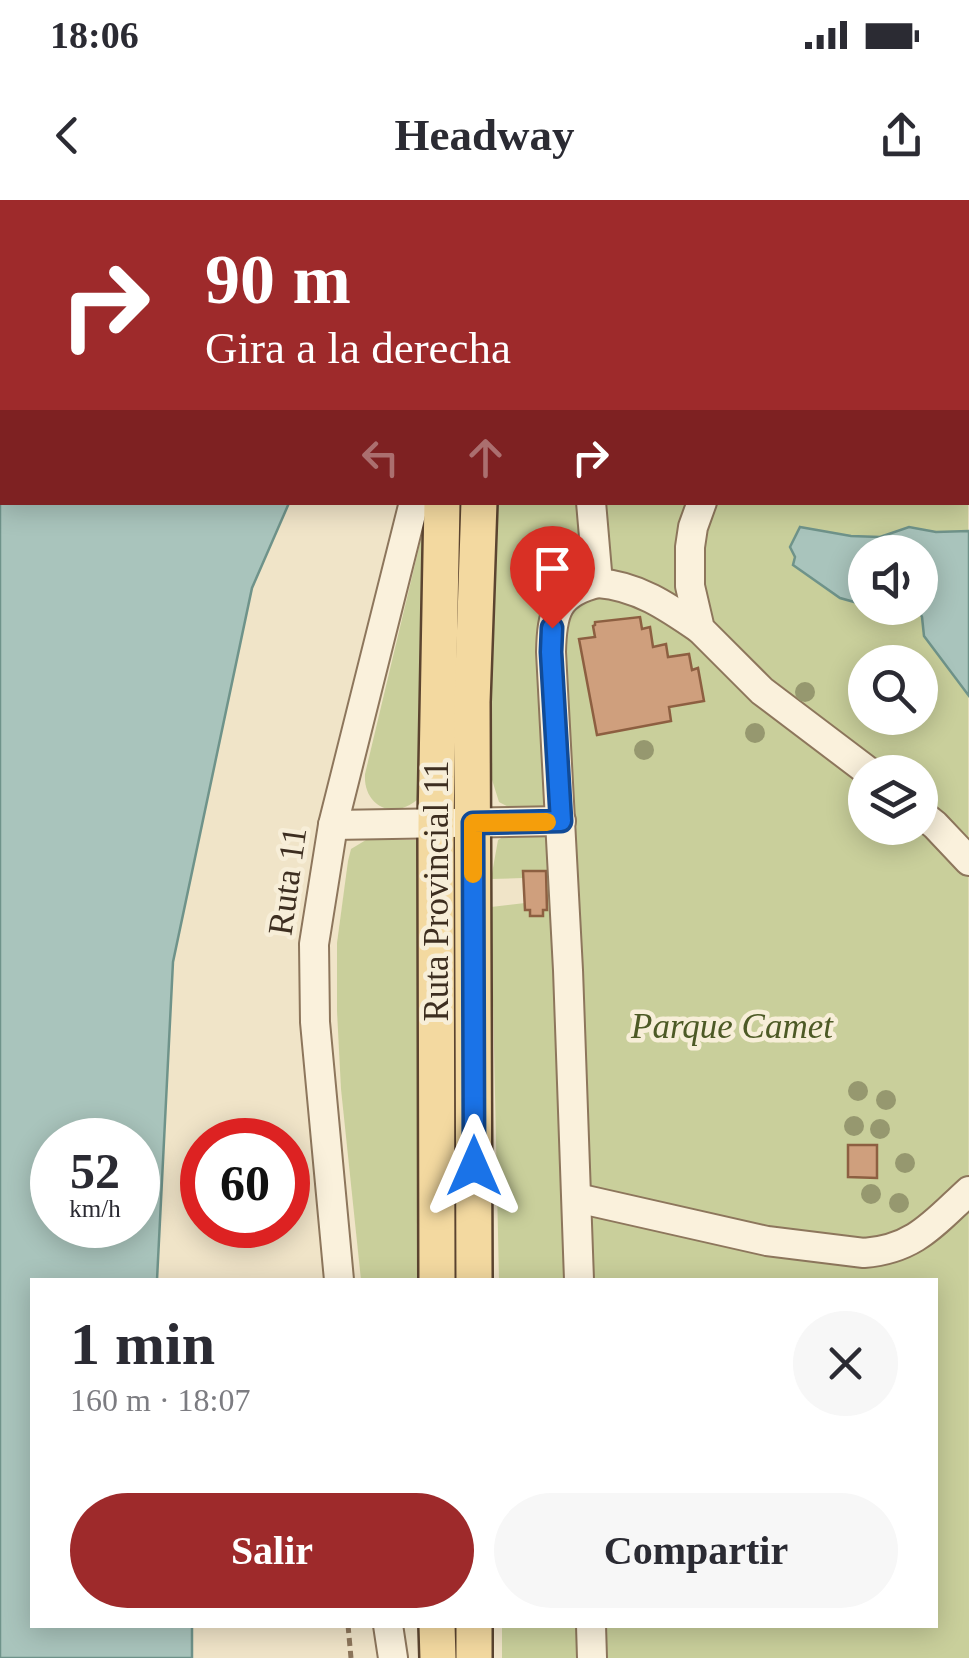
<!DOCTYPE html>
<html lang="es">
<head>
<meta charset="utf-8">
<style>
  body { margin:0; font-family:Georgia,serif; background:#f7f7f7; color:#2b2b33; height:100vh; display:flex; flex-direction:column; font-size:38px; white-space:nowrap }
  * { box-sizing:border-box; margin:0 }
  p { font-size:32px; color:#7c7c81 }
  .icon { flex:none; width:55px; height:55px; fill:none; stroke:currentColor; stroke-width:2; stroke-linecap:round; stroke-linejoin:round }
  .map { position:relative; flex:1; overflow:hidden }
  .side { position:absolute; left:30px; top:1078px; width:908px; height:350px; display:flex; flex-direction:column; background:#fff; border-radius:0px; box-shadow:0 5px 25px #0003 }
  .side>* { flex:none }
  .guide { position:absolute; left:0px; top:0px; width:970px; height:305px; box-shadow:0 5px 25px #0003; background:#9e2a2b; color:#fff; overflow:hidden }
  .controls { position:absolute; left:848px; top:335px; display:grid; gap:20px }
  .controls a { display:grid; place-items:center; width:90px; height:90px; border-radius:50%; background:#fff; box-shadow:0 5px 25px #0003; font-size:50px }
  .speed { position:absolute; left:30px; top:918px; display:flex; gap:20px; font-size:50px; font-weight:700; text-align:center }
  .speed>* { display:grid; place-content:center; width:130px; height:130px; border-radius:50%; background:#fff; box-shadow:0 5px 25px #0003; line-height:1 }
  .speed small { font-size:25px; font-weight:400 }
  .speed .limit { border:15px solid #d22; background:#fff; color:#111 }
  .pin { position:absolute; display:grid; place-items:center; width:85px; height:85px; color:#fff; margin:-102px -42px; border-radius:50% 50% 50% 0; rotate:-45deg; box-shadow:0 0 10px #0007 }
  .pin .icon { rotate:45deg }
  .me { position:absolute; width:110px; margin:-55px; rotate:0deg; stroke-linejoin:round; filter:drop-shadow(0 0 8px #0008) }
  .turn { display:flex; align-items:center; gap:35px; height:210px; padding:0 40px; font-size:45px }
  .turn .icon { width:130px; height:130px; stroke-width:2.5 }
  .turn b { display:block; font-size:70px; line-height:85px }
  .lanes { display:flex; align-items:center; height:95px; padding:0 40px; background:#0003; justify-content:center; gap:50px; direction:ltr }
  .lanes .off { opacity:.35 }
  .round { display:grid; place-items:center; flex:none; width:105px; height:105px; border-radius:52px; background:#f7f7f7 }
  .head { display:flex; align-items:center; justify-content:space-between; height:170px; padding:0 40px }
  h1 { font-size:60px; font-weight:600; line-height:75px }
  .action { display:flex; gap:20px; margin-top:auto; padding:20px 40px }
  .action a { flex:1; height:115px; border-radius:60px; background:#9e2a2b; color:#fff; font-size:40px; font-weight:600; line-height:115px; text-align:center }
  .action a+a { background:#f7f7f7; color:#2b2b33 }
  .status { display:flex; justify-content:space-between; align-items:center; height:70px; padding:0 50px; background:#fff; direction:ltr }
  .status svg { height:28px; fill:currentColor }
  header { display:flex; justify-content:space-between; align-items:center; height:130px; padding:0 40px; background:#fff; font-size:45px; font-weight:600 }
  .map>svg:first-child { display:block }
  .green { fill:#c9cf9b; fill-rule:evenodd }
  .water { fill:#a9c4bc; stroke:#6f938a; stroke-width:2.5; fill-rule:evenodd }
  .building { fill:#cf9f7d; stroke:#8d5f41; stroke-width:2.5 }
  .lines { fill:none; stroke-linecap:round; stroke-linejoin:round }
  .minor-casing { stroke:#8d765c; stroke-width:32 }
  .major-casing { stroke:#5b4430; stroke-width:40 }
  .path { stroke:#8d765c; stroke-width:5; stroke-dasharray:8 5; stroke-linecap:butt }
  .minor { stroke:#faf1dc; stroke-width:28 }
  .major { stroke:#f3d9a0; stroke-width:35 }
  .tree { fill:#96986f }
  .route-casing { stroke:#114b97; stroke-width:25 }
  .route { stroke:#1a73e8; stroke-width:18 }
  .slow { stroke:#f59e0b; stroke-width:18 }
  .labels { text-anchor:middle; stroke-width:9; stroke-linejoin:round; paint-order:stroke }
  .street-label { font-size:35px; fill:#3d2e20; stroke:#f7eed8 }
  .park-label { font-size:35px; font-style:italic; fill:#4d5a26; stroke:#f7eed8 }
</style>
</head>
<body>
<div class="status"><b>18:06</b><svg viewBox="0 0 49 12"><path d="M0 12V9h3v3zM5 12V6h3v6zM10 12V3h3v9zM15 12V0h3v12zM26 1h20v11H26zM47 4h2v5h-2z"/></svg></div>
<header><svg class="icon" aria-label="back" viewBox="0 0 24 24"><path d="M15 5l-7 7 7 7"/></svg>Headway<svg class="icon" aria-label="share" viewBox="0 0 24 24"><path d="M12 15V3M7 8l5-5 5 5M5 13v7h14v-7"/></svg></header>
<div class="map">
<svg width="969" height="1458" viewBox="0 0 969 1458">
  <rect width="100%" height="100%" fill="#f0e4c8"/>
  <g class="green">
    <path d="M968,129L969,1458H502V1425H935V1080H499L491,707L525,703L523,678L491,679L498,640L515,630L514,610L499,602L488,567L493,303L968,302ZM865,352H920V408H865ZM865,462H920V518H865ZM865,572H920V628H865Z"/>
    <path d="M427,314L419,598C395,621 363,607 365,574Z"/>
    <path d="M366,640H420L425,1080H361L341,889L337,811V743L348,661L351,649Z"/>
  </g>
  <g class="water">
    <path d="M0,0H342V2H2V302L289,303L252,388L173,762L157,1080H32V1425H192V1458H0ZM52,940H138V1025H52Z"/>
    <path d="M800,327L851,336L880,337L909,327L936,332L969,331V496L924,436L922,417L917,408H920V352H865V405L840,398L793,365L795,357L790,347Z"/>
  </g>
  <g class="building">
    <path d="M640,417L642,429L650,427L653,447L666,444L668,457L689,454L692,470L698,468L704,501L669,507L671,521L597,535L579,439L595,437L593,426L595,425V422Z"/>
    <path d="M523,671H546L547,710H543V716H530V710H525Z"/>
    <path d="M848,945H877V978L848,977Z"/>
  </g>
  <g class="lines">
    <defs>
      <g id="minor">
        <path d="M591,2V0"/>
        <path d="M702,302L693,327L690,347V386L700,429L762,491L869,572"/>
        <path d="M598,383C638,386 668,407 700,429"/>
        <path d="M920,613L935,625L969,661"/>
        <path d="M333,625L561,621"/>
        <path d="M577,998L767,1041L864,1053C915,1049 934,1023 969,991"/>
        <path d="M339,1080L315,822L314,744L333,625L414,302"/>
        <path d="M579,1080L568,770L551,452C552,413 556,393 598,383L591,302"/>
        <path d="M388,1425L393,1458"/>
        <path d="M591,1425L592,1458"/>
      </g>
      <g id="major">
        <path d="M675,0L681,2"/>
        <path d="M755,0L761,2"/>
        <path d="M477,2L478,0"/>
        <path d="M530,2L531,0"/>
        <path d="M968,67L969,63"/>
        <path d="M968,92L969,95"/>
        <path d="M437,1080L436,623L442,302"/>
        <path d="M474,1080L472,502L479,302"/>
        <path d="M437,1425L438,1458"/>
        <path d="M474,1425V1458"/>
      </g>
    </defs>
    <use href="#minor" class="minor-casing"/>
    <use href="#major" class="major-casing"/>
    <g class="path">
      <path d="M439,0V2"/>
      <path d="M348,1425L351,1458"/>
    </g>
    <use href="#minor" class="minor"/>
    <use href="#major" class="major"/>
  </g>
  <g class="tree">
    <circle cx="805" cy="492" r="10"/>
    <circle cx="755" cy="533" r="10"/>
    <circle cx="644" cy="550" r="10"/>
    <circle cx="858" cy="891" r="10"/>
    <circle cx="886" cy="900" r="10"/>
    <circle cx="854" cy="926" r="10"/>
    <circle cx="880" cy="929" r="10"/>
    <circle cx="905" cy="963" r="10"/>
    <circle cx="871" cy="994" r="10"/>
    <circle cx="899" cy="1003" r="10"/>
  </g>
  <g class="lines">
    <defs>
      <path id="route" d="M474,966L473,623L561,621L551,452L552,428"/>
    </defs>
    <use href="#route" class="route-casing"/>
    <use href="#route" class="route"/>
    <path class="slow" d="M473,674V623L547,622"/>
  </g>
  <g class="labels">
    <g class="street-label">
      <text transform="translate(287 681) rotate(-82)" y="12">Ruta 11</text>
      <text transform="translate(436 691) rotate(-90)" y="12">Ruta Provincial 11</text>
    </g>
    <g class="park-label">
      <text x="732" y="838">Parque Camet</text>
    </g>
  </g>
</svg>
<div class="controls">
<a><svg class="icon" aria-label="sound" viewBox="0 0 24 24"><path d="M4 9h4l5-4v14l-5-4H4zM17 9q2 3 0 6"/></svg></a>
<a><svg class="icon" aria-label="search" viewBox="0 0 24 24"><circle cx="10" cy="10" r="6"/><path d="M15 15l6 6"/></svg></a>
<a><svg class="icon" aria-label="layers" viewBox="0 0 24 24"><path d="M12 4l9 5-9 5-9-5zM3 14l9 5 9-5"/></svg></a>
</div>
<div class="speed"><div>52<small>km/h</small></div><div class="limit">60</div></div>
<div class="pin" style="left:552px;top:428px;background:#d93025"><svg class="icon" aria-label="arrive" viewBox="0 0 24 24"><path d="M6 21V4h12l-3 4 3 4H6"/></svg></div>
<svg class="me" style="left:474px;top:966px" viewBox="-20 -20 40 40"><path d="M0-17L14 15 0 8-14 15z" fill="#1a73e8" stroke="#fff" stroke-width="4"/></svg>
<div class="guide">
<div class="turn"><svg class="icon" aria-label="right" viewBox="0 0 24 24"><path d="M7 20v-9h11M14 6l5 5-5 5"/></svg><div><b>90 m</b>Gira a la derecha</div></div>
<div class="lanes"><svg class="icon off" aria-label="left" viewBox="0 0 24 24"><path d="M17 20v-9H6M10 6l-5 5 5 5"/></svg><svg class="icon off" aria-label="ahead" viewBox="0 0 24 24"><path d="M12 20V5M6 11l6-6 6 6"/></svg><svg class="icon" aria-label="right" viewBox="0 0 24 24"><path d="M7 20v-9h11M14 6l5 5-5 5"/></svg></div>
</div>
<section class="side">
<div class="head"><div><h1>1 min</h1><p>160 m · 18:07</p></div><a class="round"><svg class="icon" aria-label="close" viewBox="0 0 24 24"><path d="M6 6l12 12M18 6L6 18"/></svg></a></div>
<div class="action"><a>Salir</a><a>Compartir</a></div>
</section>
</div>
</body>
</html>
